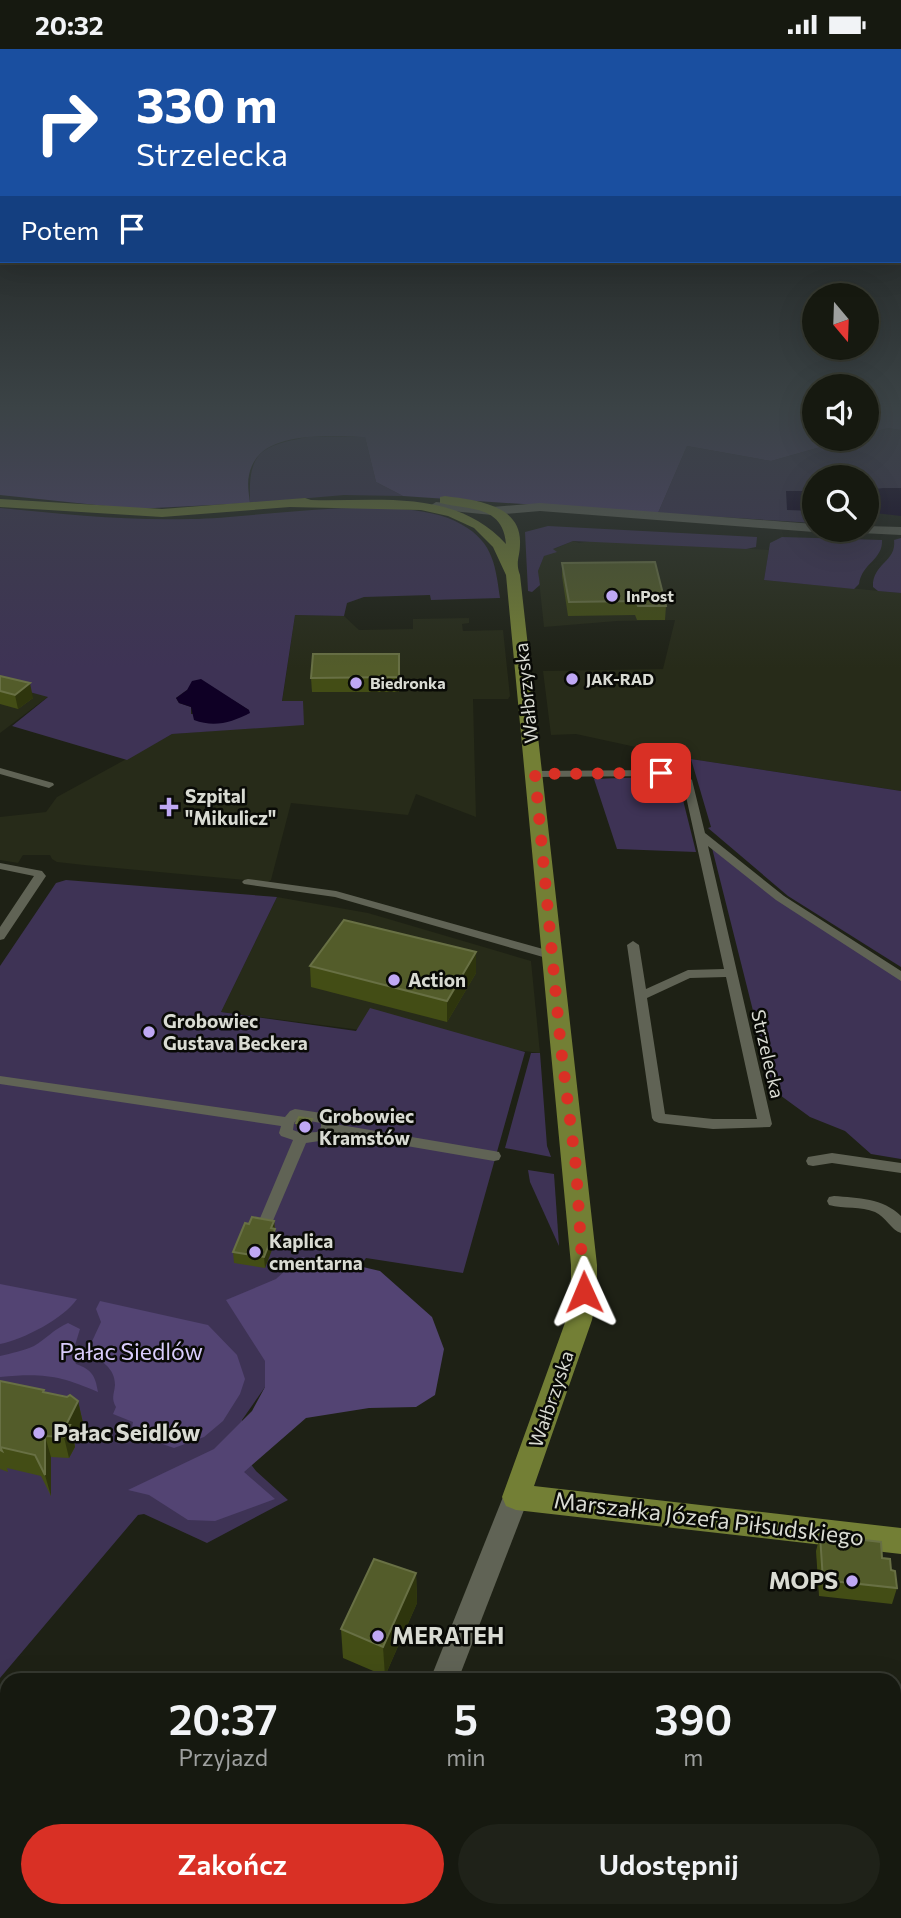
<!DOCTYPE html>
<html lang="pl">
<head>
<meta charset="utf-8">
<style>
  body { margin:0; font-family:Commissioner,sans-serif; background:#1f2219; color:#f1f3f6; height:100vh; display:flex; flex-direction:column; font-size:26px; white-space:nowrap }
  * { box-sizing:border-box; margin:0 }
  p { font-size:23px; color:#9ea09f }
  .icon { flex:none; width:38px; height:38px; fill:none; stroke:currentColor; stroke-width:2; stroke-linecap:round; stroke-linejoin:round }
  .map { position:relative; flex:1; overflow:hidden }
  .sheet { position:absolute; left:0px; top:1624px; width:901px; height:245px; display:flex; flex-direction:column; background:#161910; border-radius:21px 21px 0 0; box-shadow:0 7px 28px #0002,0 0 0 2px #353830 }
  .sheet>* { flex:none }
  .banner { position:absolute; left:0px; top:0px; width:901px; height:214px; box-shadow:0 7px 28px #0002,0 0 0 2px #353830; background:#1a4fa0; color:#fff; overflow:hidden }
  .needle { width:46px; rotate:161deg }
  .tools { position:absolute; left:802px; top:234px; display:grid; gap:14px }
  .tools a { display:grid; place-items:center; width:77px; height:77px; border-radius:50%; background:#161910; box-shadow:0 7px 28px #0002,0 0 0 2px #353830; font-size:35px }
  .pin { position:absolute; display:grid; place-items:center; width:60px; height:60px; color:#fff; margin:-30px; border-radius:14px; box-shadow:0 4px 10px #0006 }
  .me { position:absolute; width:77px; margin:-38px; rotate:359deg; stroke-linejoin:round; filter:drop-shadow(0 0 5px #0008) }
  .turn { display:flex; align-items:center; gap:24px; height:147px; padding:0 21px; font-size:32px }
  .turn .icon { width:91px; height:91px; stroke-width:2.5 }
  .turn b { display:block; font-size:49px; line-height:60px }
  .then { display:flex; align-items:center; height:66px; padding:0 21px; background:#0003; gap:14px; font-size:26px }
  .eta { display:flex; justify-content:space-evenly; align-items:center; height:119px; text-align:center }
  .eta b { font-size:42px; font-weight:600; line-height:49px }
  .primary-button { display:flex; gap:14px; margin-top:auto; padding:14px 21px }
  .primary-button a { flex:1; height:80px; border-radius:42px; background:#d93025; color:#fff; font-size:28px; font-weight:600; line-height:80px; text-align:center }
  .primary-button a+a { background:#1f2219; color:#f1f3f6 }
  .status { display:flex; justify-content:space-between; align-items:center; height:49px; padding:0 35px; background:#161910; direction:ltr }
  .status svg { height:19px; fill:currentColor }
  .map>svg:first-child { display:block }
  .built { fill:#272b19 }
  .green { fill:#3e3355; fill-rule:evenodd }
  .forest { fill:#534473 }
  .water { fill:#0f0025 }
  .lines { fill:none; stroke-linecap:round; stroke-linejoin:round }
  .street { fill:#606355; fill-rule:evenodd }
  .secondary { fill:#606355; fill-rule:evenodd }
  .primary { fill:#737f35; fill-rule:evenodd }
  .wall { fill:#434d15 }
  .shaded-wall { fill:#2e350d }
  .building { fill:#535c2a; stroke:#687044; stroke-width:2 }
  .route { stroke:#d93025; stroke-width:12; stroke-dasharray:0 21.6 }
  .poi-dot { fill:#bfa8f4; stroke:#090a06; stroke-width:2.5 }
  .labels { text-anchor:middle; stroke-width:5; stroke-linejoin:round; paint-order:stroke }
  .far-poi-label { font-size:16px; font-weight:bold; fill:#d9dbd3; stroke:#090a06; text-anchor:start }
  .street-label { font-size:19px; fill:#d9dbd3; stroke:#090a06 }
  .poi-label { font-size:19px; font-weight:bold; fill:#d9dbd3; stroke:#090a06; text-anchor:start }
  .near-park-label { font-size:23px; fill:#d9ccfb; stroke:#090a06 }
  .near-poi-label { font-size:23px; font-weight:bold; fill:#d9dbd3; stroke:#090a06; text-anchor:start }
  .near-street-label { font-size:23px; fill:#d9dbd3; stroke:#090a06 }
</style>
</head>
<body>
<div class="status"><b>20:32</b><svg viewBox="0 0 49 12"><path d="M0 12V9h3v3zM5 12V6h3v6zM10 12V3h3v9zM15 12V0h3v12zM26 1h20v11H26zM47 4h2v5h-2z"/></svg></div>
<div class="map">
<svg width="901" height="1869" viewBox="0 0 901 1869">
  <rect width="100%" height="100%" fill="#1e2115"/>
  <g class="built">
    <path d="M595,491L769,501L764,531L901,544V742L691,710L576,685L551,686L543,622L663,620L675,571L617,572L544,578L538,522L544,507L552,501L573,492L579,494Z"/>
    <path d="M295,566L344,567L359,581L413,580V570L469,569V574L462,575L463,582L503,581L510,647L508,650H473L476,768L416,745L408,766L291,754L271,831L268,833L84,816L57,813L52,810L50,806H23L18,814L0,811V768L46,763L57,748L172,685L303,675L282,653Z"/>
    <path d="M0,635L49,647L0,684Z"/>
    <path d="M277,848L368,864L531,912L540,1004L221,963Z"/>
  </g>
  <g class="green">
    <path d="M888,379L901,381V439L866,441V429H814V442H787V460L814,462V474L658,464L687,397L771,412L849,390H866V385Z"/>
    <path d="M308,388H365L376,433L403,447L344,446L250,454C248,403 260,397 308,388Z"/>
    <path d="M0,459C64,465 127,472 191,470C259,469 396,444 455,472C492,490 495,512 500,549L431,551L430,546L364,548L347,554L344,567L295,566L282,652H303L304,676L172,685L127,711L12,677L48,648L0,635ZM187,641L231,650L249,661L246,666L191,665V658L179,654L176,649Z"/>
    <path d="M548,477L757,488L756,498L746,500L573,492L553,500L557,503L544,507L538,522L540,536L532,543L528,542L525,483Z"/>
    <path d="M782,488L882,491C883,511 862,514 859,535L854,540L764,531L770,494Z"/>
    <path d="M901,489V544L878,542L873,538C872,514 897,513 894,491Z"/>
    <path d="M691,710L901,742V918L788,847L708,779L711,778Z"/>
    <path d="M594,730C614,730 668,724 680,739L696,803L617,800Z"/>
    <path d="M711,795L901,931V1110L871,1105L845,1082L810,1068L773,1041Z"/>
    <path d="M66,831L277,848L221,963L356,982L370,959L525,1003L463,1224L366,1209L306,1293L265,1338L242,1371L245,1384L231,1389L256,1422L288,1451L207,1494L144,1465L138,1466L0,1629V917L56,834Z"/>
    <path d="M531,1004H540L547,1097L551,1108L505,1099Z"/>
    <path d="M528,1121L554,1125L559,1197L530,1133Z"/>
  </g>
  <g class="forest">
    <path d="M0,357H814V390H849L771,412L687,397L658,464L403,447L376,433L365,388C330,388 258,379 249,426C247,435 249,446 250,454L135,460L0,446Z"/>
    <path d="M866,357H901V381L888,379L866,385Z"/>
    <path d="M300,1208L337,1212L380,1222L432,1268L444,1300L435,1346L416,1358L369,1359L306,1369L244,1423L275,1450L215,1472L188,1471L149,1446L128,1441L214,1400L252,1362L265,1338V1312L226,1251L276,1230Z"/>
    <path d="M0,1235L77,1250C63,1270 24,1290 0,1295Z"/>
    <path d="M100,1252L208,1276L237,1306L245,1330L240,1345L223,1372L204,1388L174,1399L131,1384L133,1373L113,1365L116,1358C111,1349 114,1346 115,1336C115,1318 100,1312 88,1301L101,1273L96,1260Z"/>
    <path d="M68,1274L80,1280L72,1306L76,1315C92,1321 95,1326 98,1343C59,1326 42,1324 0,1328V1307C12,1304 23,1302 34,1297C46,1290 54,1280 68,1274Z"/>
  </g>
  <g class="water">
    <path d="M883,439H901V467L866,463V441Z"/>
    <path d="M786,442H814V462L787,461Z"/>
    <path d="M201,630L249,661L250,664C232,673 215,679 194,671L191,658L179,654L176,649L187,641L192,632Z"/>
  </g>
  <g class="lines">
    <g class="street">
      <path d="M0,719L53,734L54,736L49,739L0,725Z"/>
      <path d="M661,721L685,724L692,731L705,784L784,847L901,922V932L776,851L708,797L772,1075L770,1078L713,1080L659,1074L654,1072L652,1069L627,896L633,892L639,896L646,940L688,921L724,920L683,734L678,729L661,727L535,728L530,725L535,722ZM726,928L757,1070H713L665,1065L647,949L690,929Z"/>
      <path d="M0,814L42,822L46,827L4,890L0,891V878L34,827L0,820Z"/>
      <path d="M248,830L336,842L543,900L556,901L558,904L552,908H543L335,848L244,835L242,833L244,831Z"/>
      <path d="M0,1027L285,1068L290,1062L295,1060L328,1065L333,1067L335,1075L494,1102L499,1103L501,1107L499,1111L494,1112L331,1084L326,1091L306,1094L272,1174L270,1178L265,1179L260,1178L258,1174L293,1091L281,1087L279,1084L281,1077L0,1035ZM298,1070L321,1074V1078L317,1083L301,1084L293,1081L294,1074Z"/>
      <path d="M832,1104L901,1114V1124L832,1114L813,1117L808,1116L806,1112L808,1108Z"/>
      <path d="M834,1147C858,1149 883,1149 901,1167V1184C891,1181 886,1168 875,1163C861,1157 844,1160 829,1156L827,1152L829,1148Z"/>
      <path d="M0,1764L7,1767V1787L0,1784Z"/>
      <path d="M218,1862H254L257,1869H221Z"/>
    </g>
    <g class="secondary">
      <path d="M436,453L492,458L540,454L814,475V481H819L814,483L540,462L492,466L432,460L430,457Z"/>
      <path d="M866,477L901,478V486L861,484L860,481H866Z"/>
      <path d="M516,1436L525,1440L529,1448L458,1631H430L503,1448L507,1440Z"/>
      <path d="M344,1862H376L375,1869H343Z"/>
    </g>
    <path class="primary" d="M445,447C474,451 522,455 520,495C520,508 515,513 520,526L597,1216V1243L592,1271L534,1437L901,1479V1505L516,1461L506,1457L502,1448L566,1271L571,1243V1216L506,526L493,498L474,479L448,467L421,461L290,458L162,468L0,458V450L162,460L305,449L311,451C379,453 455,439 506,495C503,456 469,461 440,454V448Z"/>
  </g>
  <g class="wall">
    <path d="M562,514L666,557L665,571H637L635,566L568,567L562,527Z"/>
    <path d="M399,619V643H312L311,629Z"/>
    <path d="M0,627L33,649L18,660L0,655Z"/>
    <path d="M476,903V924L447,973L311,938L310,917Z"/>
    <path d="M312,1070V1075L310,1081L297,1080L296,1074Z"/>
    <path d="M274,1172L276,1190L265,1219L234,1214L233,1203L249,1175Z"/>
    <path d="M0,1332L78,1352L83,1374L74,1392L75,1398L69,1409L51,1408V1447L41,1427L7,1419L8,1423L0,1420Z"/>
    <path d="M820,1486L882,1509L891,1521L897,1539L892,1555L819,1547L816,1502Z"/>
    <path d="M416,1524L417,1554L385,1627L343,1609L341,1580Z"/>
    <path d="M722,1862H875L870,1869H840L833,1867L830,1869H727Z"/>
  </g>
  <g class="shaded-wall">
    <path d="M30,634L33,649L18,660L15,646Z"/>
    <path d="M476,903V924L447,973V952Z"/>
    <path d="M274,1172L276,1190L265,1219L264,1208Z"/>
    <path d="M78,1352L83,1374L74,1392L75,1398L69,1409L64,1388L66,1376Z"/>
    <path d="M45,1387L51,1408V1447L45,1426Z"/>
    <path d="M416,1524L417,1554L385,1627L383,1598Z"/>
    <path d="M826,1862H834L830,1869H824Z"/>
    <path d="M868,1862H875L870,1869H866Z"/>
  </g>
  <g class="building">
    <path d="M655,513L666,557H638L636,552L569,553L562,514Z"/>
    <path d="M313,605H399V628L311,629Z"/>
    <path d="M0,627L30,634L15,646L0,642Z"/>
    <path d="M344,871L476,903L447,952L310,917Z"/>
    <path d="M299,1068L312,1070L310,1075L296,1074Z"/>
    <path d="M252,1168L274,1172L271,1179L275,1180L264,1208L233,1203L245,1174L249,1175Z"/>
    <path d="M0,1332L44,1341L43,1343L67,1348L70,1346L78,1352L66,1376H70L64,1388L45,1387V1426L35,1406L0,1398L2,1402L0,1401Z"/>
    <path d="M820,1486L881,1493L882,1509L890,1510L891,1521L895,1522L897,1539L823,1531Z"/>
    <path d="M374,1510L416,1524L383,1598L341,1580Z"/>
    <path d="M741,1862H826L829,1865L825,1869H746Z"/>
  </g>
  <linearGradient id="sky" x2="0" y2="1"><stop stop-color="#10120c"/><stop offset="0.58" stop-color="#3b4346"/><stop offset="1" stop-color="#3b4346" stop-opacity="0"/></linearGradient>
  <rect width="901" height="619" fill="url(#sky)"/>
  <g class="lines">
    <path class="route" d="M584,1243L576,1118L561,1000L535,725L661,724"/>
  </g>
  <g class="poi-dot">
    <circle cx="612" cy="547" r="7"/>
    <circle cx="572" cy="630" r="7"/>
    <circle cx="356" cy="634" r="7"/>
    <path d="M165.5 747.5h7v7h7v7h-7v7h-7v-7h-7v-7h7z"/>
    <circle cx="394" cy="931" r="7"/>
    <circle cx="149" cy="983" r="7"/>
    <circle cx="305" cy="1078" r="7"/>
    <circle cx="255" cy="1203" r="7"/>
    <circle cx="39" cy="1384" r="7"/>
    <circle cx="852" cy="1532" r="7"/>
    <circle cx="378" cy="1587" r="7"/>
  </g>
  <g class="labels">
    <g class="far-poi-label">
      <text x="626" y="553">InPost</text>
      <text x="586" y="636">JAK-RAD</text>
      <text x="370" y="640">Biedronka</text>
    </g>
    <g class="street-label">
      <text transform="translate(526 644) rotate(-96)" y="7">Wałbrzyska</text>
      <text transform="translate(768 1005) rotate(77)" y="7">Strzelecka</text>
      <text transform="translate(551 1350) rotate(-71)" y="7">Wałbrzyska</text>
    </g>
    <g class="poi-label">
      <text x="185" y="754">Szpital<tspan x="185" dy="22">"Mikulicz"</tspan></text>
      <text x="408" y="938">Action</text>
      <text x="163" y="979">Grobowiec<tspan x="163" dy="22">Gustava Beckera</tspan></text>
      <text x="319" y="1074">Grobowiec<tspan x="319" dy="22">Kramstów</tspan></text>
      <text x="269" y="1199">Kaplica<tspan x="269" dy="22">cmentarna</tspan></text>
    </g>
    <g class="near-park-label">
      <text x="131" y="1311">Pałac Siedlów</text>
    </g>
    <g class="near-poi-label">
      <text x="53" y="1392">Pałac Seidlów</text>
      <text x="838" y="1540" text-anchor="end">MOPS</text>
      <text x="392" y="1595">MERATEH</text>
    </g>
    <g class="near-street-label">
      <text transform="translate(709 1470) rotate(7)" y="8">Marszałka Józefa Piłsudskiego</text>
    </g>
  </g>
</svg>
<div class="tools">
<a><svg class="needle" viewBox="-14 -14 28 28"><path d="M0-13l5 13h-10z" fill="#e53935"/><path d="M0 13l5-13h-10z" fill="#9ea09f"/></svg></a>
<a><svg class="icon" aria-label="sound" viewBox="0 0 24 24"><path d="M4 9h4l5-4v14l-5-4H4zM17 9q2 3 0 6"/></svg></a>
<a><svg class="icon" aria-label="search" viewBox="0 0 24 24"><circle cx="10" cy="10" r="6"/><path d="M15 15l6 6"/></svg></a>
</div>
<div class="pin" style="left:661px;top:724px;background:#d93025"><svg class="icon" aria-label="arrive" viewBox="0 0 24 24"><path d="M6 21V4h12l-3 4 3 4H6"/></svg></div>
<svg class="me" style="left:584px;top:1243px" viewBox="-20 -20 40 40"><path d="M0-17L14 15 0 8-14 15z" fill="#d93025" stroke="#fff" stroke-width="4"/></svg>
<div class="banner">
<div class="turn"><svg class="icon" aria-label="right" viewBox="0 0 24 24"><path d="M7 20v-9h11M14 6l5 5-5 5"/></svg><div><b>330 m</b>Strzelecka</div></div>
<div class="then">Potem<svg class="icon" aria-label="arrive" viewBox="0 0 24 24"><path d="M6 21V4h12l-3 4 3 4H6"/></svg></div>
</div>
<section class="sheet">
<div class="eta">
<div><b>20:37</b><p>Przyjazd</p></div>
<div><b>5</b><p>min</p></div>
<div><b>390</b><p>m</p></div>
</div>
<div class="primary-button"><a>Zakończ</a><a>Udostępnij</a></div>
</section>
</div>
</body>
</html>
